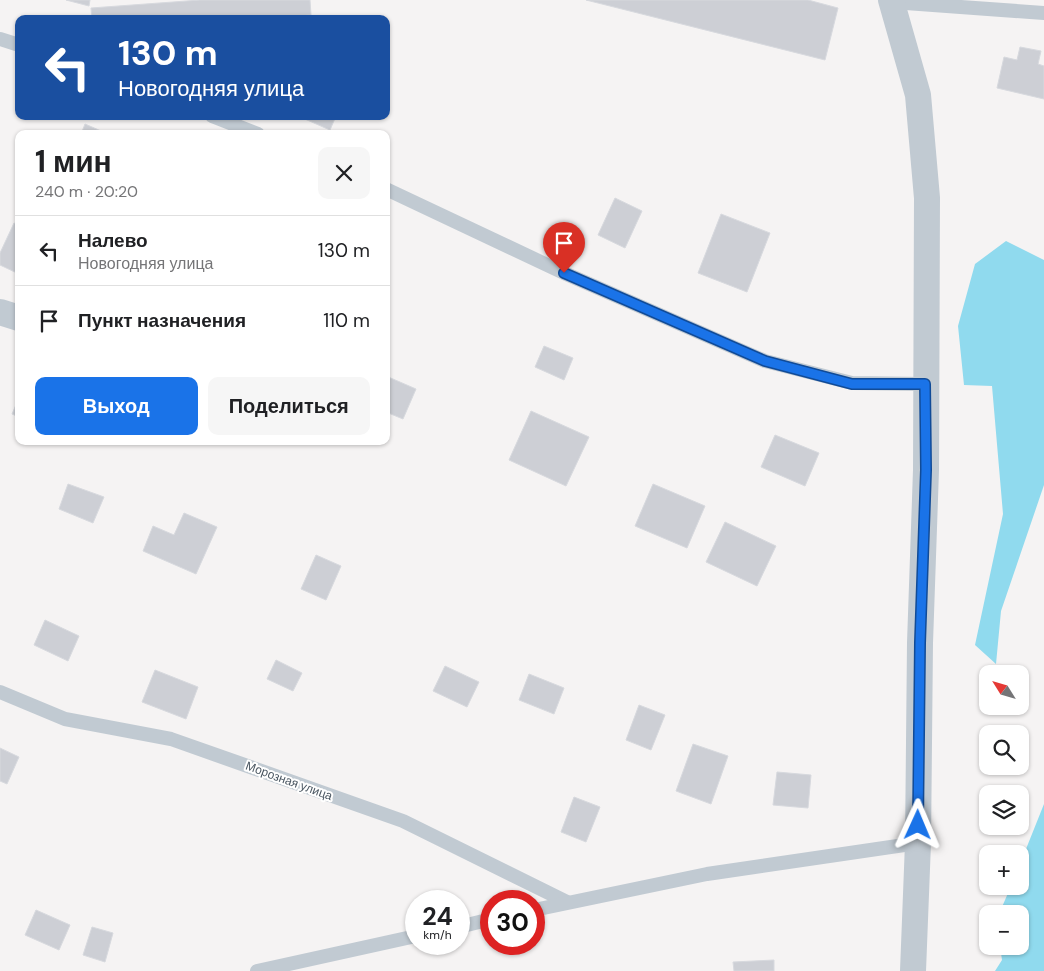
<!DOCTYPE html>
<html lang="ru">
<head>
<meta charset="utf-8">
<style>
  body { margin:0; font-family:"DM Sans",sans-serif; background:#f6f6f6; color:#202124; height:100vh; display:flex; flex-direction:column; font-size:19px; white-space:nowrap }
  * { box-sizing:border-box; margin:0 }
  p { font-size:16px; color:#757577 }
  .icon { flex:none; width:28px; height:28px; fill:none; stroke:currentColor; stroke-width:2; stroke-linecap:round; stroke-linejoin:round }
  .map { position:relative; flex:1; overflow:hidden }
  .panel { position:absolute; left:15px; top:130px; width:375px; height:315px; display:flex; flex-direction:column; background:#fff; border-radius:10px; box-shadow:0 1px 4px #0004 }
  .panel>* { flex:none }
  .top-card { position:absolute; left:15px; top:15px; width:375px; height:105px; border-radius:10px; box-shadow:0 1px 4px #0004; background:#1a4fa0; color:#fff; overflow:hidden }
  .needle { width:32px; rotate:307deg }
  .controls { position:absolute; left:979px; top:665px; display:grid; gap:10px }
  .controls a { display:grid; place-items:center; width:50px; height:50px; border-radius:10px; background:#fff; box-shadow:0 1px 4px #0004; font-size:25px }
  .speed { position:absolute; left:405px; top:890px; display:flex; gap:10px; font-size:25px; font-weight:700; text-align:center }
  .speed>* { display:grid; place-content:center; width:65px; height:65px; border-radius:50%; background:#fff; box-shadow:0 1px 4px #0004; line-height:1 }
  .speed small { font-size:12px; font-weight:400 }
  .speed .limit { border:8px solid #d22; background:#fff; color:#111 }
  .pin { position:absolute; display:grid; place-items:center; width:42px; height:42px; color:#fff; margin:-51px -21px; border-radius:50% 50% 50% 0; rotate:-45deg; box-shadow:0 0 5px #0007 }
  .pin .icon { rotate:45deg }
  .me { position:absolute; width:55px; margin:-28px; rotate:1deg; stroke-linejoin:round; filter:drop-shadow(0 0 4px #0008) }
  .turn { display:flex; align-items:center; gap:18px; height:105px; padding:0 20px; font-size:22px }
  .turn .icon { width:65px; height:65px; stroke-width:2.5 }
  .turn b { display:block; font-size:35px; line-height:42px }
  .round { display:grid; place-items:center; flex:none; width:52px; height:52px; border-radius:10px; background:#f6f6f6 }
  .head { display:flex; align-items:center; justify-content:space-between; height:85px; padding:0 20px }
  h1 { font-size:30px; font-weight:700; line-height:38px }
  .button { display:flex; gap:10px; margin-top:auto; padding:10px 20px }
  .button a { flex:1; height:58px; border-radius:10px; background:#1a73e8; color:#fff; font-size:20px; font-weight:700; line-height:58px; text-align:center }
  .button a+a { background:#f6f6f6; color:#202124 }
  ul { padding:0; list-style:none }
  li { display:flex; align-items:center; gap:15px; height:70px; padding:0 20px; border-top:1px solid #e0e0e0 }
  li div { flex:1 }
  li b { display:block; font-size:19px }
  li em { font-style:normal }
  .map>svg:first-child { display:block }
  .water { fill:#90daee }
  .building { fill:#cdcfd5; stroke:#d7d9de }
  .lines { fill:none; stroke-linecap:round; stroke-linejoin:round }
  .service { stroke:#c1cad2; stroke-width:14 }
  .minor { stroke:#c1cad2; stroke-width:26 }
  .route-casing { stroke:#114b97; stroke-width:12 }
  .route { stroke:#1a73e8; stroke-width:9 }
  .labels { text-anchor:middle; stroke-width:4; stroke-linejoin:round; paint-order:stroke }
  .street-label { font-size:12px; fill:#4a5661; stroke:#fff }
</style>
</head>
<body>
<div class="map">
<svg width="1044" height="971" viewBox="0 0 1044 971">
  <rect width="100%" height="100%" fill="#f5f3f3"/>
  <g class="water">
    <path d="M1006,241L1044,260V485L1001,611L996,664L975,645L1003,514L992,386L964,385L958,326L975,264Z"/>
    <path d="M1044,804V971H995L1002,960L1000,946H1020V914H999L1011,886H1020V864Z"/>
  </g>
  <g class="building">
    <path d="M66,0H90L89,6Z"/>
    <path d="M200,0H310L311,15L259,19H92L91,8Z"/>
    <path d="M586,0H808L838,8L825,60Z"/>
    <path d="M1020,47L1041,51L1038,64L1044,66V99L997,88L1004,57L1017,60Z"/>
    <path d="M298,116H336L330,130Z"/>
    <path d="M85,124L108,134H81Z"/>
    <path d="M615,198L642,211L625,248L598,235Z"/>
    <path d="M721,214L770,233L747,292L698,273Z"/>
    <path d="M14,223L19,225V274L0,265V253Z"/>
    <path d="M544,346L573,358L564,380L535,367Z"/>
    <path d="M386,376L416,389L403,419L386,412Z"/>
    <path d="M19,398V417L12,414Z"/>
    <path d="M531,411L589,437L566,486L509,460Z"/>
    <path d="M775,435L819,453L805,486L761,467Z"/>
    <path d="M68,484L104,497L93,523L59,509Z"/>
    <path d="M653,484L705,506L687,548L635,526Z"/>
    <path d="M184,513L217,527L196,574L143,551L153,526L174,535Z"/>
    <path d="M725,522L776,546L757,586L706,562Z"/>
    <path d="M316,555L341,566L326,600L301,589Z"/>
    <path d="M45,620L79,636L68,661L34,645Z"/>
    <path d="M276,660L302,673L293,691L267,679Z"/>
    <path d="M445,666L479,682L467,707L433,691Z"/>
    <path d="M155,670L198,687L186,719L142,702Z"/>
    <path d="M529,674L564,688L554,714L519,700Z"/>
    <path d="M639,705L665,715L651,750L626,740Z"/>
    <path d="M693,744L728,756L711,804L676,791Z"/>
    <path d="M0,748L19,757L7,784L0,781Z"/>
    <path d="M777,772L811,775L808,808L773,805Z"/>
    <path d="M574,797L600,807L586,842L561,832Z"/>
    <path d="M36,910L70,925L59,950L25,935Z"/>
    <path d="M92,927L113,933L105,962L83,955Z"/>
    <path d="M774,960V971H734L733,962Z"/>
  </g>
  <g class="lines">
    <g class="service">
      <path d="M892,2L1044,13"/>
      <path d="M0,39L19,45"/>
      <path d="M212,116L258,134"/>
      <path d="M386,189L564,273L765,361L852,383L925,384"/>
      <path d="M0,692L65,719L171,739L403,821L567,902"/>
      <path d="M534,910L707,874L918,843"/>
      <path d="M459,927L491,919"/>
      <path d="M257,971L416,936"/>
    </g>
    <g class="minor">
      <path d="M891,0L918,95L927,198L926,470L920,643L918,843L913,971"/>
      <path d="M0,312L19,318"/>
    </g>
  </g>
  <g class="lines">
    <defs>
      <path id="route" d="M564,273L765,361L852,384H925L926,470L920,643L918,825"/>
    </defs>
    <use href="#route" class="route-casing"/>
    <use href="#route" class="route"/>
  </g>
  <g class="labels">
    <g class="street-label">
      <text transform="translate(289 781) rotate(20)" y="4">Морозная улица</text>
    </g>
  </g>
</svg>
<div class="controls">
<a><svg class="needle" viewBox="-14 -14 28 28"><path d="M0-13l5 13h-10z" fill="#e53935"/><path d="M0 13l5-13h-10z" fill="#757577"/></svg></a>
<a><svg class="icon" aria-label="search" viewBox="0 0 24 24"><circle cx="10" cy="10" r="6"/><path d="M15 15l6 6"/></svg></a>
<a><svg class="icon" aria-label="layers" viewBox="0 0 24 24"><path d="M12 4l9 5-9 5-9-5zM3 14l9 5 9-5"/></svg></a>
<a>+</a>
<a>−</a>
</div>
<div class="speed"><div>24<small>km/h</small></div><div class="limit">30</div></div>
<div class="pin" style="left:564px;top:273px;background:#d93025"><svg class="icon" aria-label="arrive" viewBox="0 0 24 24"><path d="M6 21V4h12l-3 4 3 4H6"/></svg></div>
<svg class="me" style="left:918px;top:825px" viewBox="-20 -20 40 40"><path d="M0-17L14 15 0 8-14 15z" fill="#1a73e8" stroke="#fff" stroke-width="4"/></svg>
<div class="top-card">
<div class="turn"><svg class="icon" aria-label="left" viewBox="0 0 24 24"><path d="M17 20v-9H6M10 6l-5 5 5 5"/></svg><div><b>130 m</b>Новогодняя улица</div></div>
</div>
<section class="panel">
<div class="head"><div><h1>1 мин</h1><p>240 m · 20:20</p></div><a class="round"><svg class="icon" aria-label="close" viewBox="0 0 24 24"><path d="M6 6l12 12M18 6L6 18"/></svg></a></div>
<ul>
<li><svg class="icon" aria-label="left" viewBox="0 0 24 24"><path d="M17 20v-9H6M10 6l-5 5 5 5"/></svg><div><b>Налево</b><p>Новогодняя улица</p></div><em>130 m</em></li>
<li><svg class="icon" aria-label="arrive" viewBox="0 0 24 24"><path d="M6 21V4h12l-3 4 3 4H6"/></svg><div><b>Пункт назначения</b></div><em>110 m</em></li>
</ul>
<div class="button"><a>Выход</a><a>Поделиться</a></div>
</section>
</div>
</body>
</html>
